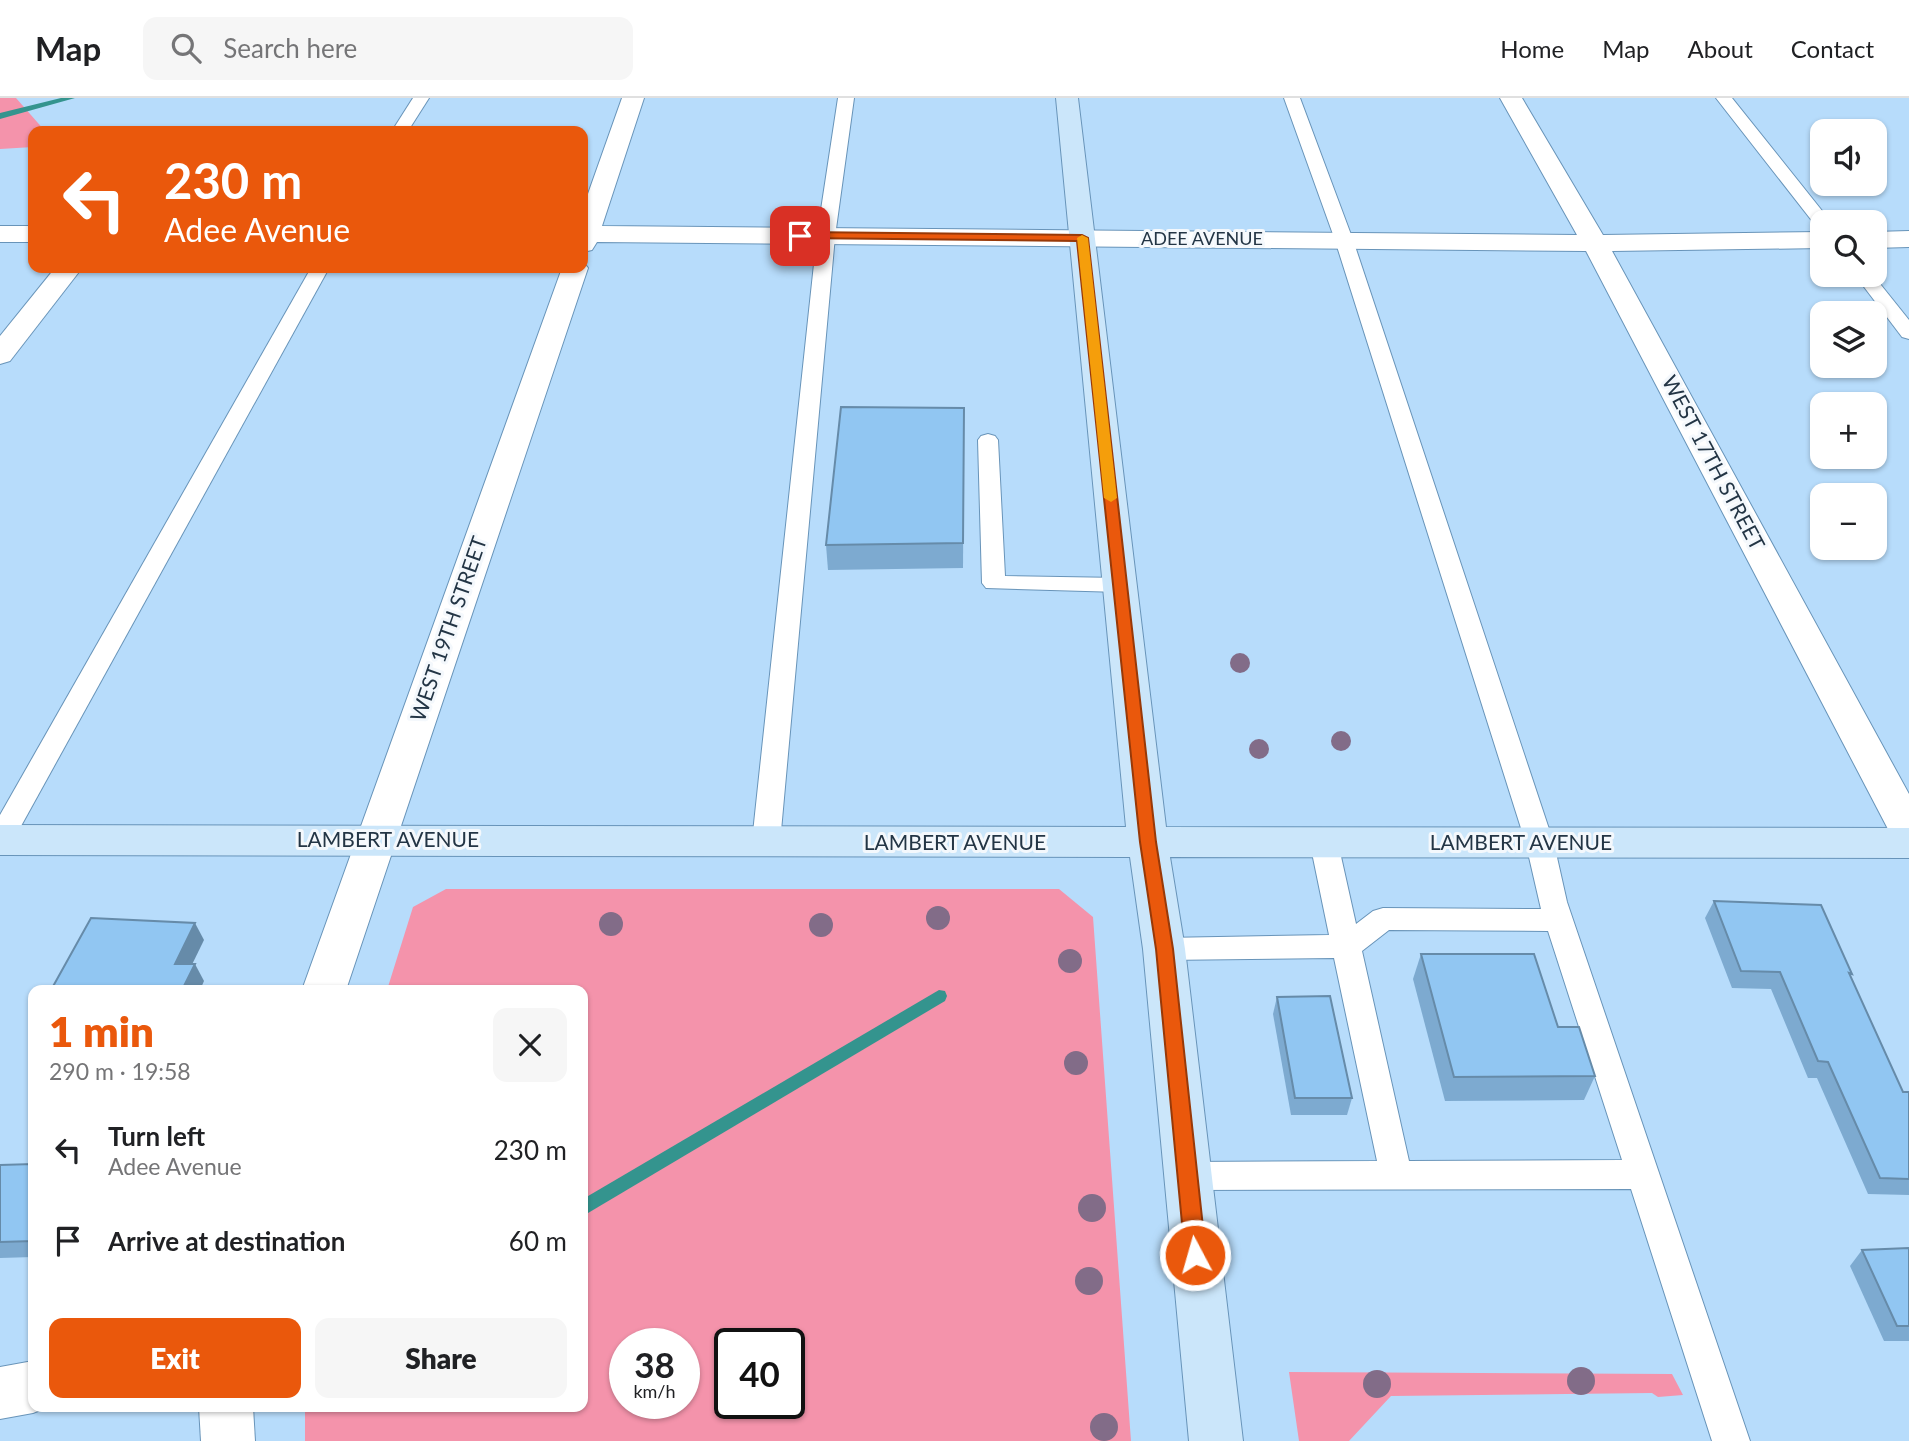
<!DOCTYPE html>
<html lang="en">
<head>
<meta charset="utf-8">
<style>
  body { margin:0; font-family:Lato,sans-serif; background:#f6f6f6; color:#202124; height:100vh; display:flex; flex-direction:column; font-size:26px; white-space:nowrap }
  * { box-sizing:border-box; margin:0 }
  p { font-size:23px; color:#757577 }
  .icon { flex:none; width:38px; height:38px; fill:none; stroke:currentColor; stroke-width:2; stroke-linecap:round; stroke-linejoin:round }
  .map { position:relative; flex:1; overflow:hidden }
  .sheet { position:absolute; left:28px; top:887px; width:560px; height:427px; display:flex; flex-direction:column; background:#fff; border-radius:14px; box-shadow:0 2px 5px #0004 }
  .sheet>* { flex:none }
  .banner { position:absolute; left:28px; top:28px; width:560px; height:147px; border-radius:14px; box-shadow:0 2px 5px #0004; background:#ea580c; color:#fff; overflow:hidden }
  .tools { position:absolute; left:1810px; top:21px; display:grid; gap:14px }
  .tools a { display:grid; place-items:center; width:77px; height:77px; border-radius:14px; background:#fff; box-shadow:0 2px 5px #0004; font-size:35px }
  .speed { position:absolute; left:609px; top:1230px; display:flex; gap:14px; font-size:35px; font-weight:700; text-align:center }
  .speed>* { display:grid; place-content:center; width:91px; height:91px; border-radius:50%; background:#fff; box-shadow:0 2px 5px #0004; line-height:1 }
  .speed small { font-size:18px; font-weight:400 }
  .speed .limit { border:4px solid #111; border-radius:10px; background:#fff; color:#111 }
  .pin { position:absolute; display:grid; place-items:center; width:60px; height:60px; color:#fff; margin:-30px; border-radius:14px; box-shadow:0 4px 10px #0006 }
  .me { position:absolute; width:77px; margin:-38px; rotate:354deg; stroke-linejoin:round; filter:drop-shadow(0 0 5px #0008) }
  .turn { display:flex; align-items:center; gap:24px; height:147px; padding:0 21px; font-size:32px }
  .turn .icon { width:91px; height:91px; stroke-width:2.5 }
  .turn b { display:block; font-size:49px; line-height:60px }
  .round { display:grid; place-items:center; flex:none; width:74px; height:74px; border-radius:14px; background:#f6f6f6 }
  .head { display:flex; align-items:center; justify-content:space-between; height:119px; padding:0 21px }
  h1 { font-size:42px; font-weight:800; line-height:52px; color:#ea580c }
  .button { display:flex; gap:14px; margin-top:auto; padding:14px 21px }
  .button a { flex:1; height:80px; border-radius:14px; background:#ea580c; color:#fff; font-size:28px; font-weight:800; line-height:80px; text-align:center }
  .button a+a { background:#f6f6f6; color:#202124 }
  ul { padding:0; list-style:none }
  li { display:flex; align-items:center; gap:21px; height:91px; padding:0 21px }
  li div { flex:1 }
  li b { display:block; font-size:26px }
  li em { font-style:normal }
  header { display:flex; align-items:center; gap:42px; box-sizing:border-box; height:98px; padding:0 35px; background:#fff; border-bottom:2px solid #e0e0e0 }
  header strong { font-size:33px }
  nav { display:flex; gap:38px; margin-inline-start:auto; font-size:24px }
  .search { width:490px; height:63px; background:#f6f6f6; display:flex; align-items:center; gap:18px; box-sizing:border-box; padding:0 24px; border-radius:14px; color:#757577; font-size:26px }
  .map>svg:first-child { display:block }
  .green { fill:#f493ab; fill-rule:evenodd }
  .lines { fill:none; stroke-linecap:round; stroke-linejoin:round }
  .stream { fill:#34948e; fill-rule:evenodd }
  .lane-casing { stroke:#6894b9; stroke-width:2 }
  .street-casing { stroke:#6894b9; stroke-width:2 }
  .secondary-casing { stroke:#6894b9; stroke-width:2 }
  .lane { fill:#fff; fill-rule:evenodd }
  .street { fill:#fff; fill-rule:evenodd }
  .secondary { fill:#cbe6fa; fill-rule:evenodd }
  .tree { fill:#826c88 }
  .wall { fill:#7daad0 }
  .shaded-wall { fill:#668ba9 }
  .building { fill:#91c6f2; stroke:#668ba9; stroke-width:2 }
  .route { fill:#ea580c; stroke:#983908; stroke-width:2 }
  .slow { fill:#f59e0b }
  .labels { text-anchor:middle; stroke-width:6; stroke-linejoin:round; paint-order:stroke }
  .far-street-label { font-size:18px; fill:#233545; stroke:#f4f8fc }
  .street-label { font-size:21px; fill:#233545; stroke:#f4f8fc }
</style>
</head>
<body>
<header>
<strong>Map</strong>
<div class="search"><svg class="icon" aria-label="search" viewBox="0 0 24 24"><circle cx="10" cy="10" r="6"/><path d="M15 15l6 6"/></svg>Search here</div>
<nav><a>Home</a><a>Map</a><a>About</a><a>Contact</a></nav>
</header>
<div class="map">
<svg width="1909" height="1343" viewBox="0 0 1909 1343">
  <rect width="100%" height="100%" fill="#b7dcfb"/>
  <g class="green">
    <path d="M0,0H16L45,33H33V49L0,51Z"/>
    <path d="M446,791H1059L1093,819L1131,1343H305V1309H583V892H387L413,809ZM625,1246H684V1306H625ZM730,1246H789V1306H730Z"/>
    <path d="M1289,1274L1672,1276L1683,1297L1658,1299L1652,1295L1391,1298L1349,1343H1299Z"/>
  </g>
  <g class="lines">
    <g class="stream">
      <path d="M61,0H75L0,21V15Z"/>
      <path d="M939,892L945,893L947,898L945,903L583,1118V1101Z"/>
    </g>
    <defs>
      <g id="lane">
        <path d="M413,0H429L408,33H392Z"/>
        <path d="M838,0H854L835,138L780,744L776,751L766,754L756,751L752,744L817,138Z"/>
        <path d="M1284,0H1300L1353,142L1554,746L1567,804L1750,1343H1712L1631,1091L1187,1092L1175,1088L1171,1078L1175,1068L1187,1064L1377,1063L1334,860L1164,862L1154,859L1149,851L1154,843L1164,840L1329,837L1310,745L1314,738L1324,735L1334,738L1338,745L1356,826L1373,813L1383,810L1541,811L1526,746L1335,142ZM1389,832L1548,833L1622,1062L1409,1063L1362,853Z"/>
        <path d="M1716,0H1732L1831,124H1822V129L1816,128Z"/>
        <path d="M311,170H329L10,748L0,751V717Z"/>
        <path d="M1855,177H1873L1909,222V241L1902,239Z"/>
        <path d="M988,336L995,338L998,342L1005,478L1120,480L1128,482L1132,487L1128,492L1120,494L986,490L982,485L978,342L981,338Z"/>
      </g>
      <g id="street">
        <path d="M622,0H644L602,128L1577,137L1500,0H1522L1603,137L1822,134V150L1612,153L1909,696V748L1895,743L1889,733L1586,153L597,144L592,152L583,154V110Z"/>
        <rect x="0" y="128" width="33" height="16"/>
        <path d="M1909,133V149L1874,150V134Z"/>
        <path d="M583,164L588,170L346,892H302L562,170H583Z"/>
        <path d="M55,170H82L10,263L0,266V238Z"/>
        <path d="M33,1263V1309H48L33,1315L0,1321V1269Z"/>
        <path d="M199,1309H253L255,1343H201Z"/>
      </g>
      <path id="secondary" d="M1056,0H1078L1166,729L1909,730V760L1170,759L1185,851L1243,1343H1189L1143,851L1130,759L0,757V727L1126,729Z"/>
    </defs>
    <use href="#lane" class="lane-casing"/>
    <use href="#street" class="street-casing"/>
    <use href="#secondary" class="secondary-casing"/>
    <use href="#lane" class="lane"/>
    <use href="#street" class="street"/>
    <use href="#secondary" class="secondary"/>
  </g>
  <g class="tree">
    <circle cx="1240" cy="565" r="10"/>
    <circle cx="1341" cy="643" r="10"/>
    <circle cx="1259" cy="651" r="10"/>
    <circle cx="938" cy="820" r="12"/>
    <circle cx="611" cy="826" r="12"/>
    <circle cx="821" cy="827" r="12"/>
    <circle cx="1070" cy="863" r="12"/>
    <circle cx="1076" cy="965" r="12"/>
    <circle cx="1092" cy="1110" r="14"/>
    <circle cx="1089" cy="1183" r="14"/>
    <circle cx="1581" cy="1283" r="14"/>
    <circle cx="1377" cy="1286" r="14"/>
    <circle cx="1104" cy="1329" r="14"/>
  </g>
  <g class="wall">
    <path d="M964,310L963,470L828,472L826,447Z"/>
    <path d="M1714,803L1852,876L1850,878L1903,994H1909V1097L1868,1096L1817,980H1808L1771,891L1732,890L1705,820Z"/>
    <path d="M1421,856L1558,929L1595,978L1584,1002L1445,1003L1413,881Z"/>
    <path d="M1277,899L1352,1000L1347,1017H1291L1273,916Z"/>
    <path d="M33,1066V1159L0,1160V1067Z"/>
    <path d="M1909,1150V1243H1884L1850,1168L1862,1152Z"/>
  </g>
  <g class="shaded-wall">
    <path d="M195,825L204,842L184,883L175,866Z"/>
    <path d="M195,866L204,883L200,892H182Z"/>
  </g>
  <g class="building">
    <path d="M841,309L964,310L963,445L826,447Z"/>
    <path d="M1714,803L1821,807L1852,876L1849,875L1903,994H1909V1081L1880,1080L1828,964L1818,963L1780,874L1741,873Z"/>
    <path d="M91,820L195,825L175,866H195L182,892H51Z"/>
    <path d="M1421,856H1534L1558,929H1579L1595,978L1454,979Z"/>
    <path d="M1330,898L1352,1000H1295L1277,899Z"/>
    <path d="M33,1066V1143L0,1144V1067Z"/>
    <path d="M1909,1150V1228H1897L1862,1152Z"/>
  </g>
  <path class="route" d="M800,134L1082,137L1088,140L1156,744L1173,851L1206,1157L1203,1164L1195,1167L1188,1164L1185,1157L1156,851L1140,744L1077,143L796,140V135Z"/>
  <path class="slow" d="M1082,137L1088,140L1117,400L1111,404L1104,400L1077,140Z"/>
  <g class="labels">
    <g class="far-street-label">
      <text x="1202" y="147">ADEE AVENUE</text>
    </g>
    <g class="street-label">
      <text transform="translate(1713 365) rotate(62)" y="7">WEST 17TH STREET</text>
      <text transform="translate(449 531) rotate(-71)" y="7">WEST 19TH STREET</text>
      <text x="388" y="749">LAMBERT AVENUE</text>
      <text x="955" y="752">LAMBERT AVENUE</text>
      <text x="1521" y="752">LAMBERT AVENUE</text>
    </g>
  </g>
</svg>
<div class="tools">
<a><svg class="icon" aria-label="sound" viewBox="0 0 24 24"><path d="M4 9h4l5-4v14l-5-4H4zM17 9q2 3 0 6"/></svg></a>
<a><svg class="icon" aria-label="search" viewBox="0 0 24 24"><circle cx="10" cy="10" r="6"/><path d="M15 15l6 6"/></svg></a>
<a><svg class="icon" aria-label="layers" viewBox="0 0 24 24"><path d="M12 4l9 5-9 5-9-5zM3 14l9 5 9-5"/></svg></a>
<a>+</a>
<a>−</a>
</div>
<div class="speed"><div>38<small>km/h</small></div><div class="limit">40</div></div>
<div class="pin" style="left:800px;top:138px;background:#d93025"><svg class="icon" aria-label="arrive" viewBox="0 0 24 24"><path d="M6 21V4h12l-3 4 3 4H6"/></svg></div>
<svg class="me" style="left:1195px;top:1157px" viewBox="-20 -20 40 40"><circle r="17" fill="#ea580c" stroke="#fff" stroke-width="3"/><path d="M0-11L8 9 0 5-8 9z" fill="#fff"/></svg>
<div class="banner">
<div class="turn"><svg class="icon" aria-label="left" viewBox="0 0 24 24"><path d="M17 20v-9H6M10 6l-5 5 5 5"/></svg><div><b>230 m</b>Adee Avenue</div></div>
</div>
<section class="sheet">
<div class="head"><div><h1>1 min</h1><p>290 m · 19:58</p></div><a class="round"><svg class="icon" aria-label="close" viewBox="0 0 24 24"><path d="M6 6l12 12M18 6L6 18"/></svg></a></div>
<ul>
<li><svg class="icon" aria-label="left" viewBox="0 0 24 24"><path d="M17 20v-9H6M10 6l-5 5 5 5"/></svg><div><b>Turn left</b><p>Adee Avenue</p></div><em>230 m</em></li>
<li><svg class="icon" aria-label="arrive" viewBox="0 0 24 24"><path d="M6 21V4h12l-3 4 3 4H6"/></svg><div><b>Arrive at destination</b></div><em>60 m</em></li>
</ul>
<div class="button"><a>Exit</a><a>Share</a></div>
</section>
</div>
</body>
</html>
